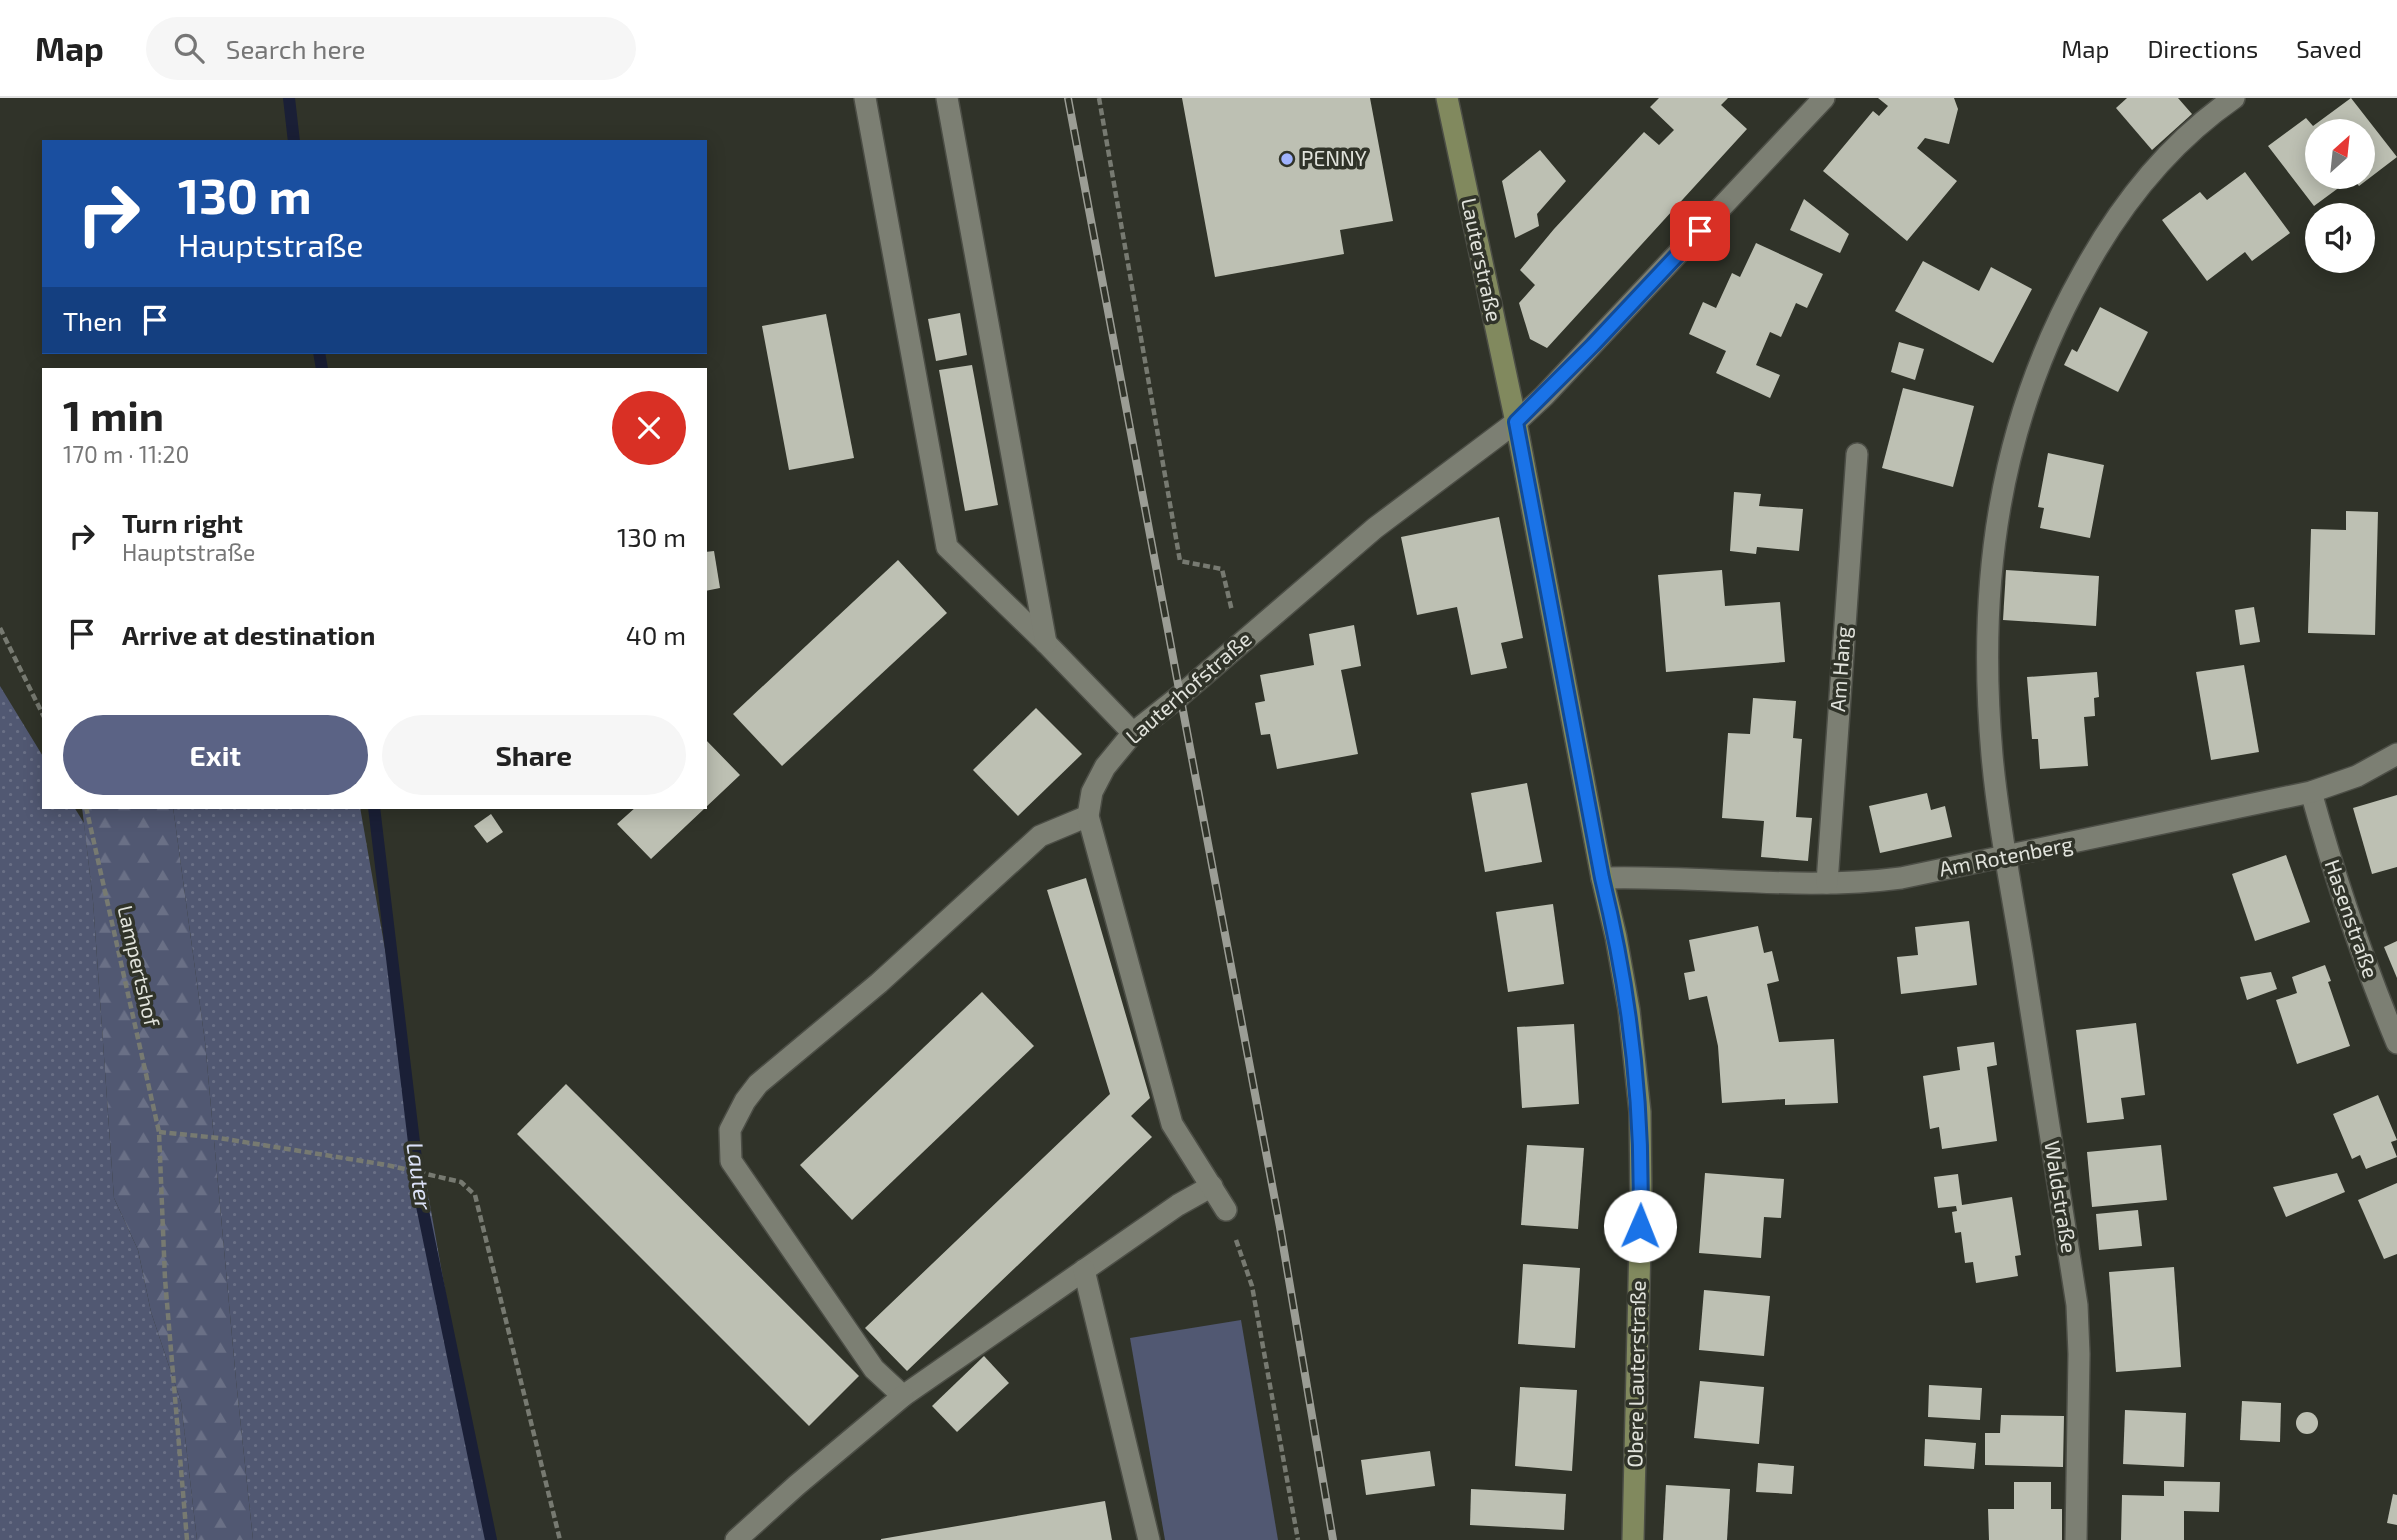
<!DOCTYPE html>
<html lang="en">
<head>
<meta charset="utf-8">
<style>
  body { margin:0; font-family:"Exo 2",sans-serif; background:#f6f6f6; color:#222; height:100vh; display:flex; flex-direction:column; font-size:26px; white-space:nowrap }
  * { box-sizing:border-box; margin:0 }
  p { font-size:23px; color:#767676 }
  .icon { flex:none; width:38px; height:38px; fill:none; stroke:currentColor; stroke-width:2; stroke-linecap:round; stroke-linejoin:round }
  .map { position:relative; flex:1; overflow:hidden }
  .details { position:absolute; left:42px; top:270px; width:665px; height:441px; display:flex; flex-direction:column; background:#fff; border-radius:0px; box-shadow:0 4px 18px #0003 }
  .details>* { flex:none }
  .banner { position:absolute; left:42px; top:42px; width:665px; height:214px; border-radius:0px; box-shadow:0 4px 18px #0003; background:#1a4fa0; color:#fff; overflow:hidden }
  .needle { width:46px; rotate:27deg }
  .buttons { position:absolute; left:2305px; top:21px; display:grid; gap:14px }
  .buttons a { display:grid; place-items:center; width:70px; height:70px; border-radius:50%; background:#fff; box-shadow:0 4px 18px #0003; font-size:35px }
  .pin { position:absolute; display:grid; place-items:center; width:60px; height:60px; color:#fff; margin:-30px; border-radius:14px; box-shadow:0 4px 10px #0006 }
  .me { position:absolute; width:77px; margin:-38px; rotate:1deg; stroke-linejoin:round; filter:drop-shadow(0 0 5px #0008) }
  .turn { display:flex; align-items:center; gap:24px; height:147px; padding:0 21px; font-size:32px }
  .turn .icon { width:91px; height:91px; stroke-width:2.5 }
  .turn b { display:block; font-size:49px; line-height:60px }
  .then { display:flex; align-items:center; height:66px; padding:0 21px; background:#0003; gap:14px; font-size:26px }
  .round { display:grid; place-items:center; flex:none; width:74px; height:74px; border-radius:37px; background:#f6f6f6 }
  .headline { display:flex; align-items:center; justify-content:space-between; height:119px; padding:0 21px }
  h1 { font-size:42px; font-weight:700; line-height:52px }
  .button { display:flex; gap:14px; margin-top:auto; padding:14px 21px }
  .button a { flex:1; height:80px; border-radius:42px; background:#5b6385; color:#fff; font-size:28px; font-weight:700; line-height:80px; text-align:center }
  .button a+a { background:#f6f6f6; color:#222 }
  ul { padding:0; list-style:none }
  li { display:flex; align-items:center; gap:21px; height:98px; padding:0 21px }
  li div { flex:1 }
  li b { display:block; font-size:26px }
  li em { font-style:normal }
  header { display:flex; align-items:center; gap:42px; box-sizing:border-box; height:98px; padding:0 35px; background:#fff; border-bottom:2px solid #e0e0e0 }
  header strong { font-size:33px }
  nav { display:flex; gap:38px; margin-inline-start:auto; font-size:24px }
  .search { width:490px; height:63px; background:#f6f6f6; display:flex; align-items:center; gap:18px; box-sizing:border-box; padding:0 24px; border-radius:38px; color:#767676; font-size:26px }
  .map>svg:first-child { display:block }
  .grass { fill:url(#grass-dots) }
  .forest { fill:url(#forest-firs) }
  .pitch { fill:#515872 }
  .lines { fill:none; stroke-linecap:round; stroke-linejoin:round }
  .stream { stroke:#1a1f36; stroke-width:12 }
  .building { fill:#bdc0b3; fill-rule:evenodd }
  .lane-casing { stroke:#4c4e46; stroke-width:24 }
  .street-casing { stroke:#4c4e46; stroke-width:24 }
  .secondary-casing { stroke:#4c4e46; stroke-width:24 }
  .path { stroke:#777a71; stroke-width:4.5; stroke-dasharray:7 3.5; stroke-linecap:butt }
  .lane { stroke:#7c7f73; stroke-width:21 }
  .street { stroke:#7c7f73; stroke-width:21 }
  .secondary { stroke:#81895e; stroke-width:21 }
  .rail-casing { stroke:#9b9d95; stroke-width:8 }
  .rail { stroke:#303329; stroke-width:5; stroke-dasharray:16; stroke-linecap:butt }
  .route-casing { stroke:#114b97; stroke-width:18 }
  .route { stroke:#1a73e8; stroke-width:12 }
  .poi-dot { fill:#a0b3fd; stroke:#303329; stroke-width:2.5 }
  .labels { text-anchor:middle; stroke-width:7; stroke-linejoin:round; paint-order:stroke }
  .poi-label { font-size:21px; fill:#e1e3dc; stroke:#303329; text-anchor:start }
  .street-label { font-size:21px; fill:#e1e3dc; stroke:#303329 }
  .water-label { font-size:23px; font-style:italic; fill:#dbe1f7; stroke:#303329 }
</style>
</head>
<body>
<header>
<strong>Map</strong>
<div class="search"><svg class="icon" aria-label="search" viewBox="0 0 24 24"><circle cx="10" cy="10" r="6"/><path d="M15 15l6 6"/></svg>Search here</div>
<nav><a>Map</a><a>Directions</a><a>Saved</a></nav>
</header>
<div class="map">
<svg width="2397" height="1442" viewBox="0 0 2397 1442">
  <defs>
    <pattern id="grass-dots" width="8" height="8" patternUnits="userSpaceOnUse" patternTransform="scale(1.75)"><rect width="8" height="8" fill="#515872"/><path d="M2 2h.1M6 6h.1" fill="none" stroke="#6a7086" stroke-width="1.8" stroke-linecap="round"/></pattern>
    <pattern id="forest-firs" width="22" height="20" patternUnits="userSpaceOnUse" patternTransform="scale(1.75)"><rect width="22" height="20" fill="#515872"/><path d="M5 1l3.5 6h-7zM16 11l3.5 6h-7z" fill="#6a7086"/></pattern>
  </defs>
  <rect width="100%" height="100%" fill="#303329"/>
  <g class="grass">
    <path d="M0,588L44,660V709H74L84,725L93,803L114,1100L138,1152L151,1214L181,1304L197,1442H0Z"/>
    <path d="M173,709H360L489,1442H253L236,1282L205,944Z"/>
  </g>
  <path class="forest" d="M82,709H173L205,944L236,1282L253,1442H197L181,1304L151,1214L138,1152L114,1100L93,803Z"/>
  <path class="pitch" d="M1241,1222L1278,1442H1165L1130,1240Z"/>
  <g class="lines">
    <g class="stream">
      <path d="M289,0L294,44"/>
      <path d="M319,254L322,271"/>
      <path d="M374,709L421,1103L491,1442"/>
    </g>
  </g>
  <g class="building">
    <path d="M1182,0H1370L1393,123L1340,132L1344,156L1215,179Z"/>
    <path d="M1659,0H1728L1721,7L1747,31L1547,250L1530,241L1519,205L1535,187L1520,172L1554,131L1644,34L1659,47L1674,32L1650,9Z"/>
    <path d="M1878,0H1954L1958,11L1949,46L1925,40L1917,50L1957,83L1907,143L1823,73L1873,13L1879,18L1888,8Z"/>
    <path d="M2127,0H2178L2192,16L2152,52L2116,10Z"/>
    <path d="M2351,0L2397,59L2359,88L2352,80L2314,108L2268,48L2306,20L2313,28ZM2317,33H2362V79H2317Z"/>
    <path d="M1540,52L1566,83L1537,116L1539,128L1515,140L1502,83Z"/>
    <path d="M2245,74L2290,135L2252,163L2245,154L2207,183L2162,122L2200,94L2207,102Z"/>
    <path d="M1804,101L1849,136L1840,155L1790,132Z"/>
    <path d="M1756,145L1823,176L1807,210L1796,205L1781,239L1770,234L1756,267L1780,277L1770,300L1716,275L1726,253L1689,236L1703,204L1716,210L1732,175L1740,179Z"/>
    <path d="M1923,163L1979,193L1991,169L2032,191L1993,265L1895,213Z"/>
    <path d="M2100,209L2148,234L2118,294L2064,267L2072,251L2077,254Z"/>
    <path d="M960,215L967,257L936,263L928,221Z"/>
    <path d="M826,216L854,360L789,372L762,228Z"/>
    <path d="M1899,244L1924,251L1915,282L1891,274Z"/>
    <path d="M972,267L998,407L965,413L939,272Z"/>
    <path d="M1903,290L1974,308L1953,389L1882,370Z"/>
    <path d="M2048,355L2104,367L2090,440L2040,430L2044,410L2038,409Z"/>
    <path d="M1734,394L1761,396L1759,408L1803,411L1799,453L1757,449L1756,456L1730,453Z"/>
    <path d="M2346,413L2378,414L2375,537L2308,535L2311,431L2346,432Z"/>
    <path d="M1499,419L1523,540L1501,545L1507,570L1471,577L1457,509L1417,517L1401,439Z"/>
    <path d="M714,453L720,490L705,493V454Z"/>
    <path d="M898,462L947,515L782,668L733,616Z"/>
    <path d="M1722,472L1725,508L1780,504L1785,564L1666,574L1658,477Z"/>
    <path d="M2006,472L2099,478L2096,528L2003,522Z"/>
    <path d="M2254,509L2260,544L2240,547L2235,512Z"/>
    <path d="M1354,527L1361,568L1341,572L1358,656L1277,671L1270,636L1261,637L1255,605L1265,603L1260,577L1314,567L1309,536Z"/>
    <path d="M2244,567L2259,654L2211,662L2196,574Z"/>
    <path d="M2097,574L2099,599L2094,600L2095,618L2084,619L2088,668L2040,671L2038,641H2032L2027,579Z"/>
    <path d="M1753,600L1796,603L1793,640L1802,641L1796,719L1812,720L1808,763L1761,759L1764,723L1722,720L1728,635L1750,636Z"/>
    <path d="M1036,610L1082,656L1018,718L973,672Z"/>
    <path d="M705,641L740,677L651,761L617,726L636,709H705Z"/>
    <path d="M1527,685L1542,764L1485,774L1471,695Z"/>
    <path d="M1927,695L1931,712L1945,708L1952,739L1880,755L1869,708Z"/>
    <path d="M2397,697V769L2372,776L2353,710Z"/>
    <path d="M491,716L503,734L487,745L474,728Z"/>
    <path d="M2286,757L2310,824L2255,843L2232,776Z"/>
    <path d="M1086,780L1150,1000L1131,1018L1152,1039L907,1273L865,1230L1110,996L1047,792Z"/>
    <path d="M1553,806L1564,886L1508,894L1496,814Z"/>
    <path d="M1969,823L1977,887L1901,896L1897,859L1918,857L1915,829Z"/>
    <path d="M1758,828L1764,855L1772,853L1779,883L1767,886L1779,944L1834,941L1838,1005L1785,1007V1001L1722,1005L1718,948L1707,898L1689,902L1684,875L1695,873L1689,842Z"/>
    <path d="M2397,843V880L2384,849Z"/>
    <path d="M2325,867L2331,883L2328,884L2350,948L2297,966L2276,902L2297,895L2292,879Z"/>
    <path d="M2271,874L2277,891L2247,902L2240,879Z"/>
    <path d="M982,894L1034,948L852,1122L800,1067Z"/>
    <path d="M2136,925L2145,997L2121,1000L2124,1021L2087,1025L2076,932Z"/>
    <path d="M1574,926L1579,1006L1522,1010L1517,929Z"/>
    <path d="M1994,944L1997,967L1987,969L1997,1043L1942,1051L1939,1029L1930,1031L1923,978L1960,972L1957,949Z"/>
    <path d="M566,986L859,1278L809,1328L517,1036Z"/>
    <path d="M2378,997L2397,1042L2391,1044L2397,1059L2366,1071L2360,1057L2352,1061L2333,1016Z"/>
    <path d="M1527,1047L1584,1050L1578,1131L1521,1127Z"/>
    <path d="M2161,1047L2167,1102L2092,1109L2087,1054Z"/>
    <path d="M1705,1075L1784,1081L1781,1120L1764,1119L1761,1160L1699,1155Z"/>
    <path d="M2337,1075L2345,1094L2286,1119L2273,1089Z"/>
    <path d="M1958,1076L1962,1107L2012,1099L2021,1157L2015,1158L2018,1178L1976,1185L1973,1164L1965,1165L1961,1134L1955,1135L1952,1114L1957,1113L1956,1108L1938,1110L1934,1079Z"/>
    <path d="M2397,1085V1156L2384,1161L2358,1102Z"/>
    <path d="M2138,1112L2142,1148L2099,1152L2096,1116Z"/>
    <path d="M1523,1166L1580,1170L1575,1250L1518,1246Z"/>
    <path d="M2174,1169L2181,1269L2116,1274L2109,1174Z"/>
    <path d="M1704,1192L1770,1198L1764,1258L1699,1252Z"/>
    <path d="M984,1258L1009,1285L957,1334L932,1308Z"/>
    <path d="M1700,1283L1764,1289L1759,1346L1694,1340Z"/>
    <path d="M1929,1287L1982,1290L1980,1322L1928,1319Z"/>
    <path d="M1520,1289L1577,1292L1572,1373L1515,1368Z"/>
    <path d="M2242,1303L2281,1305L2280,1344L2240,1342Z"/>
    <path d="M2125,1312L2186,1315L2184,1369L2123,1366Z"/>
    <circle cx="2307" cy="1325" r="11"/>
    <path d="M2001,1317L2064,1318L2063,1369L1985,1367V1335H2000Z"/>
    <path d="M1925,1341L1976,1345L1974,1371L1924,1368Z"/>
    <path d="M1430,1353L1435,1388L1366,1397L1361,1362Z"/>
    <path d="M1758,1365L1794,1368L1792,1396L1756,1394Z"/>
    <path d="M2164,1383L2220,1384L2219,1414L2184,1413V1442H2121L2122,1397L2164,1398Z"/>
    <path d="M2014,1384H2051V1411H2062V1442H1989L1988,1411H2014Z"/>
    <path d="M1666,1387L1730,1391L1727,1442H1663Z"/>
    <path d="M1471,1391L1566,1396L1564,1432L1470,1427Z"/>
    <path d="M2393,1396L2397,1397V1427L2387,1425Z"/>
    <path d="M1105,1403L1112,1442H881V1441Z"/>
  </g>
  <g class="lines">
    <defs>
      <g id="lane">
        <path d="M865,0L947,449L1046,545L1133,635"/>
        <path d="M947,0L1046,545"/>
        <path d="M1088,718L1040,738L879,885L758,986L745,1003L730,1032L731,1063L874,1271L903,1298L1178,1107L1212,1088"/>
        <path d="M1084,1172L1149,1442"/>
        <path d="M736,1442L797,1387L903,1298"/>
      </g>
      <g id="street">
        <path d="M2311,694C2335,780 2363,863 2397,945"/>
        <path d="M1602,780C1701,777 1802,793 1901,780L2311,694L2357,678L2397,656"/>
        <path d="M1827,785L1857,356"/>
        <path d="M1226,1112L1172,1026L1088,718L1092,694L1105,669L1133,635L1181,597L1375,430L1516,324L1544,298L1824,0"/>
        <path d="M2076,1442L2079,1256L2077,1207C2059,1092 2041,977 2023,862C2012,794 1998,725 1992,657C1977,486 1998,326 2083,175C2120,107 2169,45 2234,0"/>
      </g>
      <path id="secondary" d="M1447,0L1516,324L1602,780L1616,839L1629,912L1640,1014L1641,1102L1633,1442"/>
    </defs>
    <use href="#lane" class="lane-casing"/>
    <use href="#street" class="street-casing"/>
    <use href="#secondary" class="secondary-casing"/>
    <g class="path">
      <path d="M1099,0L1180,463L1222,471L1232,513"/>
      <path d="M0,530L44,619"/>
      <path d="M86,709L159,1034L165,1181L187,1442"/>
      <path d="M159,1034L219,1040L387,1067L461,1084L475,1097L560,1442"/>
      <path d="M1236,1142L1252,1188L1298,1442"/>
    </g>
    <use href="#lane" class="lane"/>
    <use href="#street" class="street"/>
    <use href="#secondary" class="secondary"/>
    <defs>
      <path id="rail" d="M1068,0L1280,1129L1333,1442"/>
    </defs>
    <use href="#rail" class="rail-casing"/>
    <use href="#rail" class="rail"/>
  </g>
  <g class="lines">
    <defs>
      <path id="route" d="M1640,1128C1644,1010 1630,895 1602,780L1516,324L1593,247L1700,133"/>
    </defs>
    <use href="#route" class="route-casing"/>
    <use href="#route" class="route"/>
  </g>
  <circle class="poi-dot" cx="1287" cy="61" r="7"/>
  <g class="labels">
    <g class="poi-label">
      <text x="1301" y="68">PENNY</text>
    </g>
    <g class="street-label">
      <text transform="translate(1481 162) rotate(78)" y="7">Lauterstraße</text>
      <text transform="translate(1841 571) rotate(-86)" y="7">Am Hang</text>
      <text transform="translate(1189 590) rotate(-41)" y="7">Lauterhofstraße</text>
      <text transform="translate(2006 759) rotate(-11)" y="7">Am Rotenberg</text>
      <text transform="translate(2351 821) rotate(71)" y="7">Hasenstraße</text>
      <text transform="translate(138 868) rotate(77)" y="7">Lampertshof</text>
      <text transform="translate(2060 1099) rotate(81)" y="7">Waldstraße</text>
      <text transform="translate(1637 1276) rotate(-89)" y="7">Obere Lauterstraße</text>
    </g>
    <g class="water-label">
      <text transform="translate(419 1078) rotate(82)" y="8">Lauter</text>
    </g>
  </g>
</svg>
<div class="buttons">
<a><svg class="needle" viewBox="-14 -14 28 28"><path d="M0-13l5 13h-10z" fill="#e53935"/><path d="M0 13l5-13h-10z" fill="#767676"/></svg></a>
<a><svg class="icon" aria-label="sound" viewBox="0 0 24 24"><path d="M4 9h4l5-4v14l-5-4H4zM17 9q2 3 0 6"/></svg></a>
</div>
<div class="pin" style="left:1700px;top:133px;background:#d93025"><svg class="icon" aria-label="arrive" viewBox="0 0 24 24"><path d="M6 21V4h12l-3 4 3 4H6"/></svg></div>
<svg class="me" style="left:1640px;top:1128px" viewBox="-20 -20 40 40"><circle r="19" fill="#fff"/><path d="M0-13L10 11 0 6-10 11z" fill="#1a73e8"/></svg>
<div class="banner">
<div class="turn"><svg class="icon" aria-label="right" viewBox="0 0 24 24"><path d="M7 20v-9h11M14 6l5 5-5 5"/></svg><div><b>130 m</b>Hauptstraße</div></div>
<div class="then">Then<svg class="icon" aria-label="arrive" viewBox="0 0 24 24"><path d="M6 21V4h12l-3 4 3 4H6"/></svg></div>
</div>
<section class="details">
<div class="headline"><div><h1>1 min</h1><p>170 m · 11:20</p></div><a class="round" style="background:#d93025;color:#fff"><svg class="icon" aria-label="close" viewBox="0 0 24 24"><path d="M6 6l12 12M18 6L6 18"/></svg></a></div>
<ul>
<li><svg class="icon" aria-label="right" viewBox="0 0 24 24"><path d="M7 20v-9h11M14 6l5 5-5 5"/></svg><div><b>Turn right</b><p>Hauptstraße</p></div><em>130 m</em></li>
<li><svg class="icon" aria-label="arrive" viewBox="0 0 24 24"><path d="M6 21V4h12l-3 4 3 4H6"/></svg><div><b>Arrive at destination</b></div><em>40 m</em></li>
</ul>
<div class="button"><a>Exit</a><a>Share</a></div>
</section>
</div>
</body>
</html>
